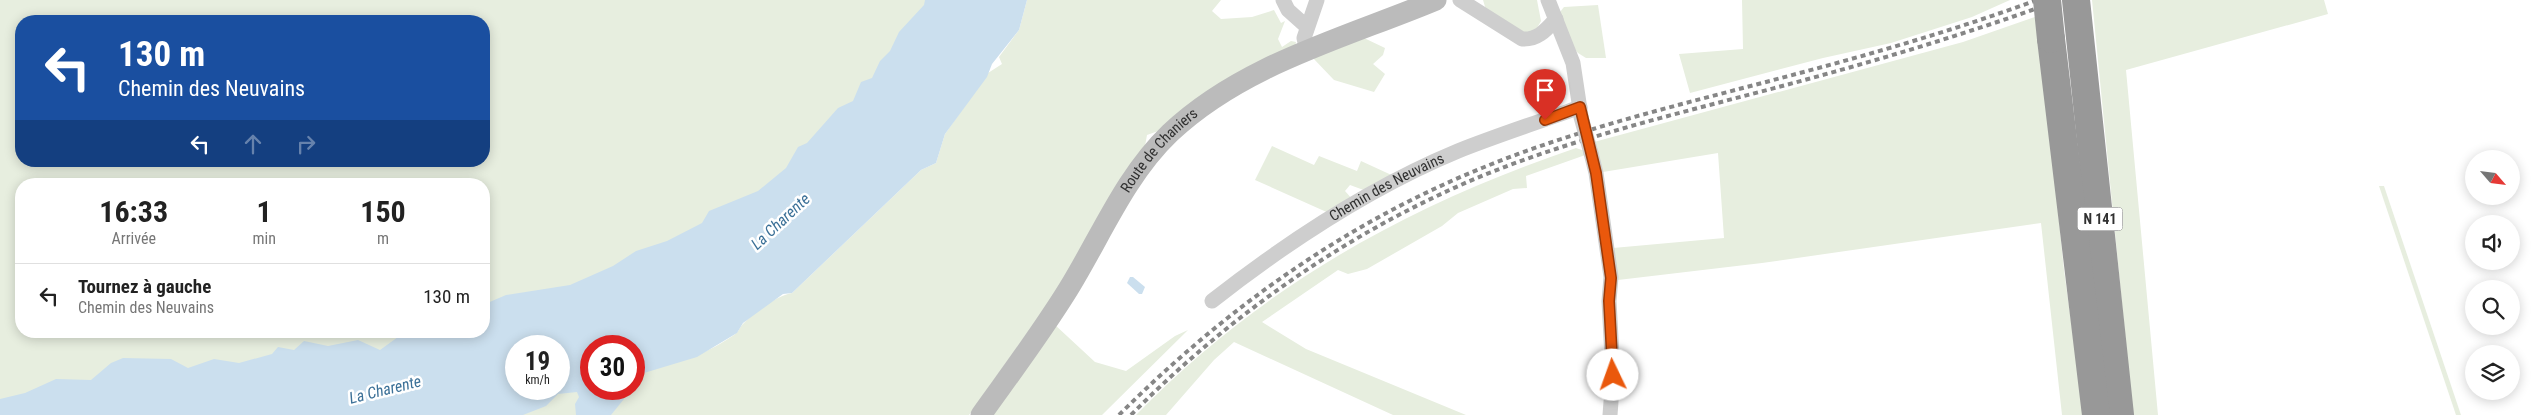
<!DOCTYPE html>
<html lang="fr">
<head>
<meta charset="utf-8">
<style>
  body { margin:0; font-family:"Roboto Condensed",sans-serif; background:#f6f6f6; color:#222; height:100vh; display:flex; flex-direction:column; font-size:19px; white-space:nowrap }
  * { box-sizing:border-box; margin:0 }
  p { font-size:16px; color:#767676 }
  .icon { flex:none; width:28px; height:28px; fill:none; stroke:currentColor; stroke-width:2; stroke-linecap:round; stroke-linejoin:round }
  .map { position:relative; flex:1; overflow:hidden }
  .sheet { position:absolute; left:15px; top:178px; width:475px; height:160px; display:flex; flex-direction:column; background:#fff; border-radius:20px; box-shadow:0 2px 12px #0003 }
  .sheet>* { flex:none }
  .banner { position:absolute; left:15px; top:15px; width:475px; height:152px; border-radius:20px; box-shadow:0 2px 12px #0003; background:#1a4fa0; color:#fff; overflow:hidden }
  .needle { width:32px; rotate:118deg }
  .controls { position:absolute; left:2465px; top:150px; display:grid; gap:10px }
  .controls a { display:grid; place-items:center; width:55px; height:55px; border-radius:50%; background:#fff; box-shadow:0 2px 12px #0003; font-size:25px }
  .speed { position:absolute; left:505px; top:335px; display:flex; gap:10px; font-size:25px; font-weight:700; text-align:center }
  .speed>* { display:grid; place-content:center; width:65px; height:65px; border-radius:50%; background:#fff; box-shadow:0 2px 12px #0003; line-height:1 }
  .speed small { font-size:12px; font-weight:400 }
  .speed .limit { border:8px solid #d22; background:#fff; color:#111 }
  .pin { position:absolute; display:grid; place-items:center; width:42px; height:42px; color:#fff; margin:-51px -21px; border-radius:50% 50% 50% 0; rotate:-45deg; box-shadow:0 0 5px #0007 }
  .pin .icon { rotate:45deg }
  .me { position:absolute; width:55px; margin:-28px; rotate:357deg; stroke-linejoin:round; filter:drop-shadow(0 0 4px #0008) }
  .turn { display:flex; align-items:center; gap:18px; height:105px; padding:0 20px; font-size:22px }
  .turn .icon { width:65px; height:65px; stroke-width:2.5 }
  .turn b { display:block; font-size:35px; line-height:42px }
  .lanes { display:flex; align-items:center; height:48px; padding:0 20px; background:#0003; justify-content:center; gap:25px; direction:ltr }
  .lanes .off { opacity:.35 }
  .eta { display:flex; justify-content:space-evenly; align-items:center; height:85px; text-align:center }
  .eta b { font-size:30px; font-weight:700; line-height:35px }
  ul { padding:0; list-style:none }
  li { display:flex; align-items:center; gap:15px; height:65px; padding:0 20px; border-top:1px solid #e0e0e0 }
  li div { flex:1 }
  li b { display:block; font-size:19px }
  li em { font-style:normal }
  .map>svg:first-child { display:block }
  .green { fill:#e7eedf; fill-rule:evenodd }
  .water { fill:#cbdfee; fill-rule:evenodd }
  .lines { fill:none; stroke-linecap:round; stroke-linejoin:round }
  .street { stroke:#cecece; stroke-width:15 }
  .secondary { stroke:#bbb; stroke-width:21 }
  .highway { stroke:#989898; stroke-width:28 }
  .rail { stroke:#868686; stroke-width:4; stroke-dasharray:5 4; stroke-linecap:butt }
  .street-bridge { stroke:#cecece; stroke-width:15 }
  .highway-bridge { stroke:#989898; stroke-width:28 }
  .route-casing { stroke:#983908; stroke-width:12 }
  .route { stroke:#ea580c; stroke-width:9 }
  .labels { text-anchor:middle; stroke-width:5; stroke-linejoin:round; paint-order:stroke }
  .shield { fill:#fff; stroke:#6f6f6f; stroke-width:1 }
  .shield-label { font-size:14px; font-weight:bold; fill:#313131 }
  .street-label { font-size:15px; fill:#313131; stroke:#fff }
  .water-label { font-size:16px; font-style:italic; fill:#3b7097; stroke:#fff }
</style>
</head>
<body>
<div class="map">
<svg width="2536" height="415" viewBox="0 0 2536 415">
  <rect width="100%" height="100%" fill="#fff"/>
  <g class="green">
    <path d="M0,0H932L891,74L695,256L406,362L0,415ZM21,21H484V161H21ZM21,184H484V331H21Z"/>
    <path d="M1027,0H1221L1212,11L1221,19L1252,17L1274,10L1281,23L1285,21L1278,39L1282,47L1291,41L1296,42L1295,47L1161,130L1147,135L1145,146L1062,284L969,415H345L516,389H634V370C673,364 701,358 734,335C739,332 740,326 744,323C755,311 777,296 792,293L921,170L936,163L945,134L988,73L1002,64L999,57L1019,30Z"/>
    <path d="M1483,0H1537L1541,21L1537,28L1527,34L1486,10Z"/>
    <path d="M1742,0H2010L1972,17L1891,43L1823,58L1690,93L1679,54L1743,49Z"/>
    <path d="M2092,0H2324L2328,14L2126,70L2158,415H2133Z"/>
    <path d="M1598,5L1606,58H1586L1578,53L1573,48L1560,12L1564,7Z"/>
    <path d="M2035,17L2042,55L2064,270L2084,415H2062L2041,223L1762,263L1618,280L1613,248L1724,238L1718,153L1603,172L1594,142L1963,42Z"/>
    <path d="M1364,38L1385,48L1383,55L1373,64L1385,74L1374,92L1334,80L1313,58Z"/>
    <path d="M1272,146L1314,165L1319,156L1357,171L1361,161L1398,178L1369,192L1350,185L1345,191L1353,200L1331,214L1255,180Z"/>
    <path d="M1576,148L1591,153L1526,176L1527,188L1513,189L1458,213L1442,226L1367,269L1348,274L1338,270L1262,322L1306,349L1466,415H1393L1234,342L1214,360L1166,415H1136C1262,286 1406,206 1576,148Z"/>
    <path d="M2379,186H2384L2461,415H2456Z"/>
    <path d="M1054,324L1095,362L1126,371L1175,336L1188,330L1102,415H991Z"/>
  </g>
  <g class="water">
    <path d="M925,0H1027L1019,30L992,64L987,77L945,134L936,163L921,170L792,293L783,294L743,323L737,333L697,357L634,376V346H591V389H625L624,399L611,415H576L575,404L579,397L577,392L558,394L546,406L523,415H0V399L25,393L56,379L91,380L111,363L123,358L171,359L188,368L214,359L239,363L272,354L278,347L294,350L304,341L328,346L358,340L380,350L398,337L424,331H484L485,304L506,295L570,285L613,266L636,251L667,241L702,223L709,211L758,191L786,168L798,147L807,143L838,108L853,101L861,82L872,78L880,61L890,51L899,32L924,5ZM516,346H559V389H516Z"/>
    <path d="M1130,277H1133L1145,287L1142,294H1139L1127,283Z"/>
  </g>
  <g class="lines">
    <g class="street">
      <path d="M1283,0L1288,10L1307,27"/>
      <path d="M1460,0L1522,39C1538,40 1546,30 1556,19"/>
      <path d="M1548,0L1573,63L1581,116"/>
      <path d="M1307,51L1304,38L1317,0"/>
      <path d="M1591,153L1596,173L1611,277L1609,301L1613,375L1610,415"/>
      <path id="s1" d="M1212,301C1286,243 1371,187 1458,151C1498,135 1539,122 1580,107"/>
    </g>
    <path class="secondary" id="s2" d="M981,415C1011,373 1042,332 1069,288C1101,236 1125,176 1170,133C1243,64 1345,38 1436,0"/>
    <g class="highway">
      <path d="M2076,0L2120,415"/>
      <path d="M2051,39L2096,415"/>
    </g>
    <g class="rail">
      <path d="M1119,415C1224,310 1344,224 1482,168C1572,131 1667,108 1762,83C1854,59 1947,33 2037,0"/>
      <path d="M1131,415C1232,313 1351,230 1484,175C1576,138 1672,115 1767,90C1866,64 1964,35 2060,0"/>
    </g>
    <path class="street-bridge" d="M1581,117L1591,153"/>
    <path class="highway-bridge" d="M2047,0L2051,39"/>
  </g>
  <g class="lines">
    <defs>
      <path id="route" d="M1545,120L1580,107L1596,173L1611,278L1609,301L1613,375"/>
    </defs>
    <use href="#route" class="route-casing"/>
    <use href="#route" class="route"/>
  </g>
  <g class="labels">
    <rect class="shield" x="2077.5" y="207.5" width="45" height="23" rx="4"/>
    <g class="shield-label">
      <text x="2100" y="224">N 141</text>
    </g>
    <g class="street-label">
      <text dy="5" stroke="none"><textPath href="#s2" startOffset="320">Route de Chaniers</textPath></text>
      <text dy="5" stroke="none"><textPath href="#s1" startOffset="209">Chemin des Neuvains</textPath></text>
    </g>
    <g class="water-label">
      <text transform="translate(780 221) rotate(-43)" y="6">La Charente</text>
      <text transform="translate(385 389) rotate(-14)" y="6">La Charente</text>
    </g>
  </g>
</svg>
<div class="controls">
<a><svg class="needle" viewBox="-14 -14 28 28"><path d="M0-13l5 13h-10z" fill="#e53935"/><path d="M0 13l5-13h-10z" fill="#767676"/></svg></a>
<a><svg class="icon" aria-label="sound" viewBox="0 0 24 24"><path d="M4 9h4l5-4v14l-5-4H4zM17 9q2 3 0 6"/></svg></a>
<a><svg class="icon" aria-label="search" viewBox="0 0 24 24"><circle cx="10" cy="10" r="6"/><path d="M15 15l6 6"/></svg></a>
<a><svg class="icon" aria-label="layers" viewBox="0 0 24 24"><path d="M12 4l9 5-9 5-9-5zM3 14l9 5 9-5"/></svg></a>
</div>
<div class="speed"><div>19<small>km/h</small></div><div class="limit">30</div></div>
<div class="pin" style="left:1545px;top:120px;background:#d93025"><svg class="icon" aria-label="arrive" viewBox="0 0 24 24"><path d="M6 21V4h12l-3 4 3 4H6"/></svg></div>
<svg class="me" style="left:1613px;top:375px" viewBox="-20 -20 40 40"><circle r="19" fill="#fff"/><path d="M0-13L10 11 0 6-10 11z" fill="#ea580c"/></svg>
<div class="banner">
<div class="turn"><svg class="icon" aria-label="left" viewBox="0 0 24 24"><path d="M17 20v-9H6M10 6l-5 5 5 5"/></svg><div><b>130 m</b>Chemin des Neuvains</div></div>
<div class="lanes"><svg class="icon" aria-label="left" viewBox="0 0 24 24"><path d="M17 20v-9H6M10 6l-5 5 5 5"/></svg><svg class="icon off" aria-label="ahead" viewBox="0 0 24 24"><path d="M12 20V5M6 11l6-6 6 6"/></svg><svg class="icon off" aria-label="right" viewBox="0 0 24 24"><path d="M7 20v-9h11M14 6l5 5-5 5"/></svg></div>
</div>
<section class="sheet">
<div class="eta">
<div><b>16:33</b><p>Arrivée</p></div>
<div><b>1</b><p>min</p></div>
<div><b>150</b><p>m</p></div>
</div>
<ul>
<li><svg class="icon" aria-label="left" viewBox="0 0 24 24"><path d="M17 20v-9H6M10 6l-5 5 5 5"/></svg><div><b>Tournez à gauche</b><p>Chemin des Neuvains</p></div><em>130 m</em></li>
</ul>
</section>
</div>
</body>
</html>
